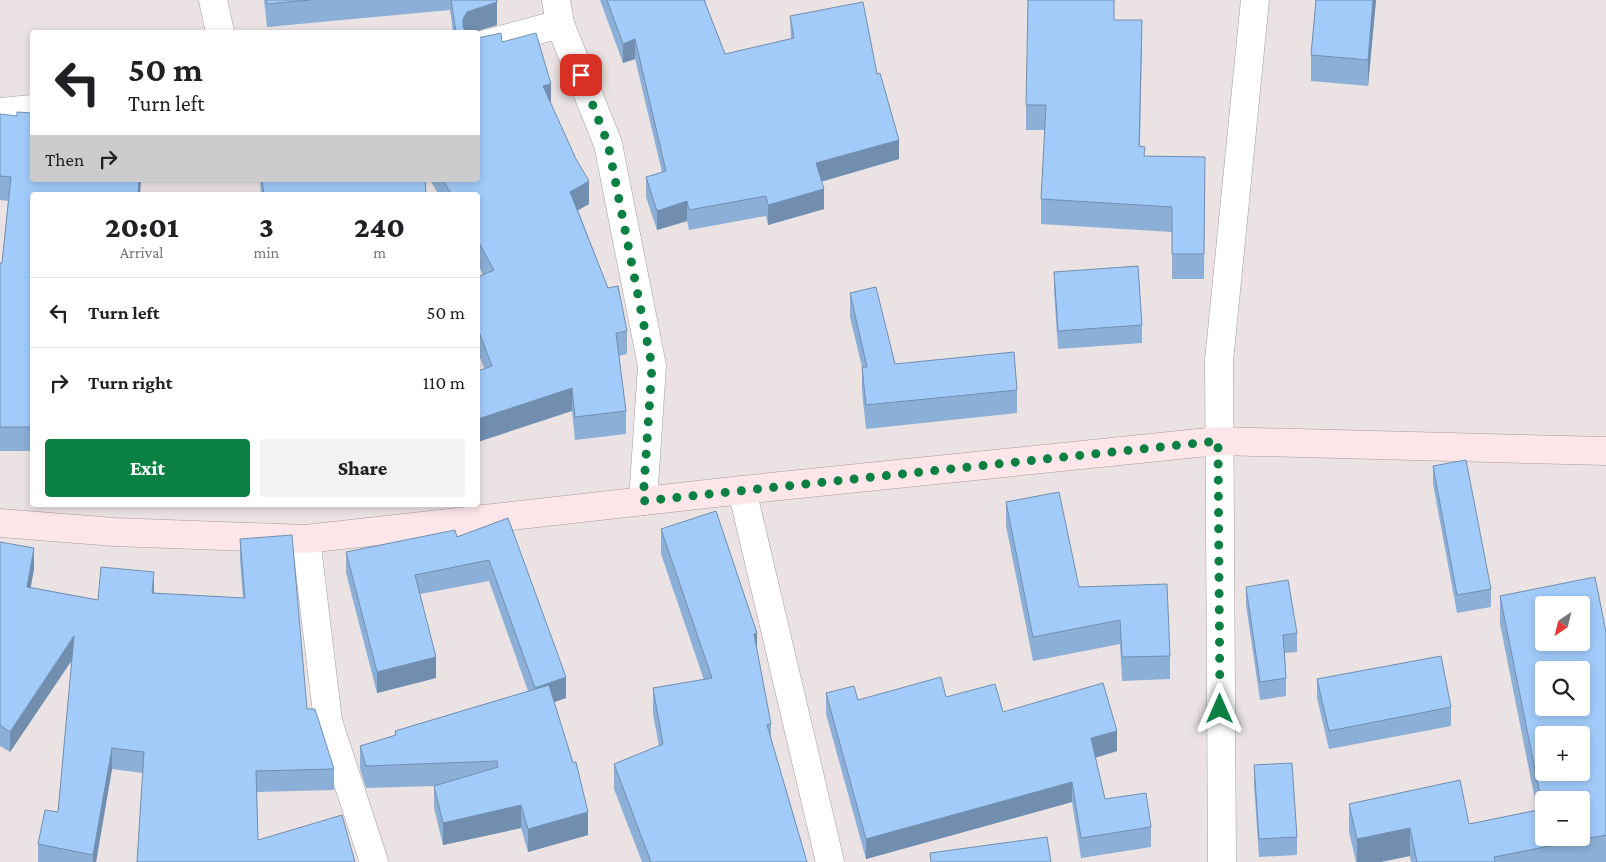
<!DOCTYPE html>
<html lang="en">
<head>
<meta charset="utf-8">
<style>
  body { margin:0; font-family:"Crimson Pro",serif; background:#f2f2f2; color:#202124; height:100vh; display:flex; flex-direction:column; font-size:19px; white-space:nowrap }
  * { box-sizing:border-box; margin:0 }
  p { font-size:16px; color:#757577 }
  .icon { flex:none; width:28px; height:28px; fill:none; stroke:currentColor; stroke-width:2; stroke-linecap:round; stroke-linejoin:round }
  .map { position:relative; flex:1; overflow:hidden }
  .details { position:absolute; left:30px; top:192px; width:450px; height:315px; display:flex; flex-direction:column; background:#fff; border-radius:5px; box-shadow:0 2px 8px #0003 }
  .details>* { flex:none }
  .top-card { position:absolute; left:30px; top:30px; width:450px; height:152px; border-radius:5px; box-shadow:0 2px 8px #0003; background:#fff; color:#202124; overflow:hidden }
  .needle { width:32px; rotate:215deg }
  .fabs { position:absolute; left:1535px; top:596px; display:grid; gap:10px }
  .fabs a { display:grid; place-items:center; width:55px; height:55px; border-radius:5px; background:#fff; box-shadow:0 2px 8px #0003; font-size:25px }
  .pin { position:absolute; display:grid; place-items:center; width:42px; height:42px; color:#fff; margin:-21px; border-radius:10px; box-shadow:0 2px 8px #0006 }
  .me { position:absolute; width:55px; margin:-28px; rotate:0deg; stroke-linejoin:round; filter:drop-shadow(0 0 4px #0008) }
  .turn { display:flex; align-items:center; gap:18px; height:105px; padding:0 15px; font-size:22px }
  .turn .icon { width:65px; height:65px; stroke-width:2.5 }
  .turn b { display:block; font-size:35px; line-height:42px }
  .then { display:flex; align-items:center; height:48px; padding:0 15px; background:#0003; gap:10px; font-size:19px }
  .eta { display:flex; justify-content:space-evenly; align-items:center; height:85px; text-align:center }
  .eta b { font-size:30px; font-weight:800; line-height:35px }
  .primary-button { display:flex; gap:10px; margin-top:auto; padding:10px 15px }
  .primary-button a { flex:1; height:58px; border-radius:5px; background:#0b8043; color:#fff; font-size:20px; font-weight:800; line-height:58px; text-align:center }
  .primary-button a+a { background:#f2f2f2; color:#202124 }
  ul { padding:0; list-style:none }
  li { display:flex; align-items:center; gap:15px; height:70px; padding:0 15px; border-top:1px solid #e0e0e0 }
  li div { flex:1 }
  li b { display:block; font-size:19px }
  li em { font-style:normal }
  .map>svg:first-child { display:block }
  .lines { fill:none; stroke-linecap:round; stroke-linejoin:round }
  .street-casing { stroke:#a49c9d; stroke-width:29 }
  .secondary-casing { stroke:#a49c9d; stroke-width:29 }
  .street { stroke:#fff; stroke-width:28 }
  .secondary { stroke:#fde6e9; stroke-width:28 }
  .wall { fill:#8bafd7 }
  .shaded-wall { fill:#718eaf }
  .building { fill:#a2cbfa; stroke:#718eaf; fill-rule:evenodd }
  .route { stroke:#0b8043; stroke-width:9; stroke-dasharray:0 16.2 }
</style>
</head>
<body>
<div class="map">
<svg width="1606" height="862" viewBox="0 0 1606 862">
  <rect width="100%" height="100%" fill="#ebe3e3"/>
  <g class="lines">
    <defs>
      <g id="street">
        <path d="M213,0L220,32"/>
        <path d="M556,0L560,24L608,144L652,366L643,501"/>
        <path d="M478,46L560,24"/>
        <path d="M0,112L32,109"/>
        <path d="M742,490L830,862"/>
        <path d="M306,539L328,721L374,862"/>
        <path d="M1222,862L1219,361L1255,0"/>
      </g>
      <path id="secondary" d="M0,523L114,532L306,539L742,490L1218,441L1606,451"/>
    </defs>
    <use href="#street" class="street-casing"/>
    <use href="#secondary" class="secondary-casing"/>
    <use href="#street" class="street"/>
    <use href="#secondary" class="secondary"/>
  </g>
  <g class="wall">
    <path d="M264,0H497V25L474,32H453L450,10L267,27Z"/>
    <path d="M600,0H707L705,1L725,54L791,39L790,16L877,74L899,159L821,182L824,209L768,225L766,216L689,230L687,221L657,230L646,197V177L662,172L635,59L623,63Z"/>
    <path d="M1316,0H1376L1368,86L1311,81V55Z"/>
    <path d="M1114,20L1142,45L1140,146L1145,156L1205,157L1204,279H1172V232L1041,224V199L1045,130H1026V105Z"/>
    <path d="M502,42L551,104L589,204L578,210L608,288L627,331V354L619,356L626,411V434L575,440L572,411L484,368L478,352V277L483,275L478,264V195H439L430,180H478Z"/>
    <path d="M0,114L32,195V451H0V263H2L8,201L0,200Z"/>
    <path d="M260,180H425L426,195H261Z"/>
    <path d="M1054,272L1142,325V343L1058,349L1054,290Z"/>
    <path d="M850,293L895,364L1017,390V413L866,429L862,391V367L850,317Z"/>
    <path d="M1433,466L1491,589V607L1457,613L1433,484Z"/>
    <path d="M1006,502L1079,587L1170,656V679L1122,681L1120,644L1033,661L1006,526Z"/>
    <path d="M508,518L566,698L554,702L588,835L528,852L521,828L443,845L434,808V786L366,788L360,769V746L395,736V731L528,691L489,581L420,594L436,678L377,693L346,573V552L457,537Z"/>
    <path d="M661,529L757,650L771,724V739L807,862H642L614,789V764L659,746L653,714V688L704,680L661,554Z"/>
    <path d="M240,539L307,709L334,769V790L257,792L258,840L355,862H137L143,773L112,769L96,862H38V844L58,812L72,660L10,752L0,746V542L34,569L30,587L98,600L154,593L243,598L240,560Z"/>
    <path d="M1246,587L1297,633V652L1285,653L1286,678V696L1260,700L1246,605Z"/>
    <path d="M1500,596L1606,632V862H1411L1410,856L1380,862H1356L1349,832V804L1469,824L1537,810L1500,624Z"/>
    <path d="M1317,679L1451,707V726L1329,749L1317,698Z"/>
    <path d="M826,693L858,700L946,697L1003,712L1117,751L1095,758L1105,799L1151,827V847L1081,858L1072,802L866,859L826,714Z"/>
    <path d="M1254,765L1297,837V855L1259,857L1254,784Z"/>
  </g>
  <g class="shaded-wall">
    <path d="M1373,0H1376L1368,86V60Z"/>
    <path d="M497,2V25L474,32H463V19L467,12Z"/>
    <path d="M635,39V59L623,63V44Z"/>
    <path d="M551,84V107L543,86Z"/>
    <path d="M899,140V159L816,183V163Z"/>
    <path d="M139,180H141L140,195H138Z"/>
    <path d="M589,181V204L570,215V192Z"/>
    <path d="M824,189V209L768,225V205Z"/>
    <path d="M687,201V221L657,230V211Z"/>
    <path d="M572,388V411L478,442V419Z"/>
    <path d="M34,548V569L27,608V587Z"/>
    <path d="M154,572V593L152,614V593Z"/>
    <path d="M757,633V658L754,634Z"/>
    <path d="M74,636V657L10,752V732Z"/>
    <path d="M436,657V678L377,693V672Z"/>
    <path d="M566,677V698L535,709V688Z"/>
    <path d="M1117,731V751L1091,759V738Z"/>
    <path d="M112,748V769L96,862H93V855Z"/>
    <path d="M1072,782V802L866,859V839Z"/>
    <path d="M521,805V828L443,845V823Z"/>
    <path d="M588,812V835L528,852V829Z"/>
    <path d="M1410,828V856L1380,862H1357V839Z"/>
  </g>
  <g class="building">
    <path d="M266,0H310L267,4Z"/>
    <path d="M451,0H497V2L467,12L463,19V27L466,32H456Z"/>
    <path d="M607,0H704L725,54L794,38L790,16L863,2L877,74L880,73L899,140L816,163L824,189L768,205L766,196L689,210L687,201L657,211L646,177L666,171L635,39L623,44Z"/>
    <path d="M1028,0H1114V20H1142L1139,146L1145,147L1144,156L1205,157L1204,254H1172V207L1041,199L1046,105H1026Z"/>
    <path d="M1316,0H1373L1368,60L1311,55Z"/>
    <path d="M501,33L502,42L536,33L551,84L543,86L576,159L589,181L570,192L608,288L618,286L627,331L616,333L626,411L575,417L572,388L478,419V371L492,366L478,329V277L494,270L478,241V195H452L443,180H478V38Z"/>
    <path d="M17,112L32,113V180H139L138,195H32V427H0V263H2L11,177L0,176V114L17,116Z"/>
    <path d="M262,180H425L426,195H264Z"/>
    <path d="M1138,266L1142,325L1058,331L1054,272Z"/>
    <path d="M876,287L895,364L1014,352L1017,390L866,405L862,367H867L850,293Z"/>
    <path d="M1466,460L1491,589L1457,595L1433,466Z"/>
    <path d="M1059,492L1079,587L1167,584L1170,656L1122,657L1120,620L1033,637L1006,502Z"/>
    <path d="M716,511L757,633L754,634L771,724L767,725L807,862H651L614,764L663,744L653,688L712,678L661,529Z"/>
    <path d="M508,518L566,677L535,688L489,560L415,575L436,657L377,672L346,552L455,530L457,537Z"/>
    <path d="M292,535L307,709H315L334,769L256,771L258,840L342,815L355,862H137L144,752L112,748L93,855L38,844L45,810L58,812L74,636L10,732L0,725V542L34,548L27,587L98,600L101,567L154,572L152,593L245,598L240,539Z"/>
    <path d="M1595,577L1606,632V835L1494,857L1495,862H1417L1410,828L1357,839L1349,804L1460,780L1469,824L1543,809L1500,596ZM1544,605H1581V642H1544ZM1544,670H1581V708H1544ZM1544,735H1581V772H1544ZM1544,800H1581V838H1544Z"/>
    <path d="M1288,580L1297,633L1283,635L1286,678L1260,682L1246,587Z"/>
    <path d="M1441,656L1451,707L1329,731L1317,679Z"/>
    <path d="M941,677L946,697L995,684L1003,712L1103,683L1117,731L1091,738L1105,799L1146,793L1151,827L1081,838L1072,782L866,839L826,693L854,686L858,700Z"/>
    <path d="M549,685L573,763L576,762L588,812L528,829L521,805L443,823L434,786L498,767L497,761L366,766L360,746L396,735L395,731Z"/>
    <path d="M1292,763L1297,837L1259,839L1254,765Z"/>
    <path d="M1047,837L1051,862H931L930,853Z"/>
  </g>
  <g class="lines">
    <path class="route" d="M581,75L608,144L652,366L643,501L1218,441L1220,709"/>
  </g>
</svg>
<div class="fabs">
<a><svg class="needle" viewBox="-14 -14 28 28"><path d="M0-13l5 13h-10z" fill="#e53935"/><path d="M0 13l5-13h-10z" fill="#757577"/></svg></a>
<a><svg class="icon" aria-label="search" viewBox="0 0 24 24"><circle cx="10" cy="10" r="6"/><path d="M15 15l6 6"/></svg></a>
<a>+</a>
<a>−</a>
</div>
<div class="pin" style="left:581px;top:75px;background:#d93025"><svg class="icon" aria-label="arrive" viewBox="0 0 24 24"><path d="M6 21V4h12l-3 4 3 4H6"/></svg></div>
<svg class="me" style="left:1220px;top:709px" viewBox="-20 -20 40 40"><path d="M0-17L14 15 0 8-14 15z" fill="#0b8043" stroke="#fff" stroke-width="4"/></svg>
<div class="top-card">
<div class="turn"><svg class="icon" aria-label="left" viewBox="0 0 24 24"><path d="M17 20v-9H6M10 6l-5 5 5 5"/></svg><div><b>50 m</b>Turn left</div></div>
<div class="then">Then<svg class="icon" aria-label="right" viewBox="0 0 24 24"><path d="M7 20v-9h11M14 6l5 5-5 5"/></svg></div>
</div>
<section class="details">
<div class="eta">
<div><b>20:01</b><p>Arrival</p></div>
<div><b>3</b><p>min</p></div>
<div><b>240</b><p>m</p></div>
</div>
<ul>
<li><svg class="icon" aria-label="left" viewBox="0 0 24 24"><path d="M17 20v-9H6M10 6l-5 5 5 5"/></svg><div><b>Turn left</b></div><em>50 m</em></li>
<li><svg class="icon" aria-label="right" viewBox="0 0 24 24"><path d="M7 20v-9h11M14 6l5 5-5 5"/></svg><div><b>Turn right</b></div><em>110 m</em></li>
</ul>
<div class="primary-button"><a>Exit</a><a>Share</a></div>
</section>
</div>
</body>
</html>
